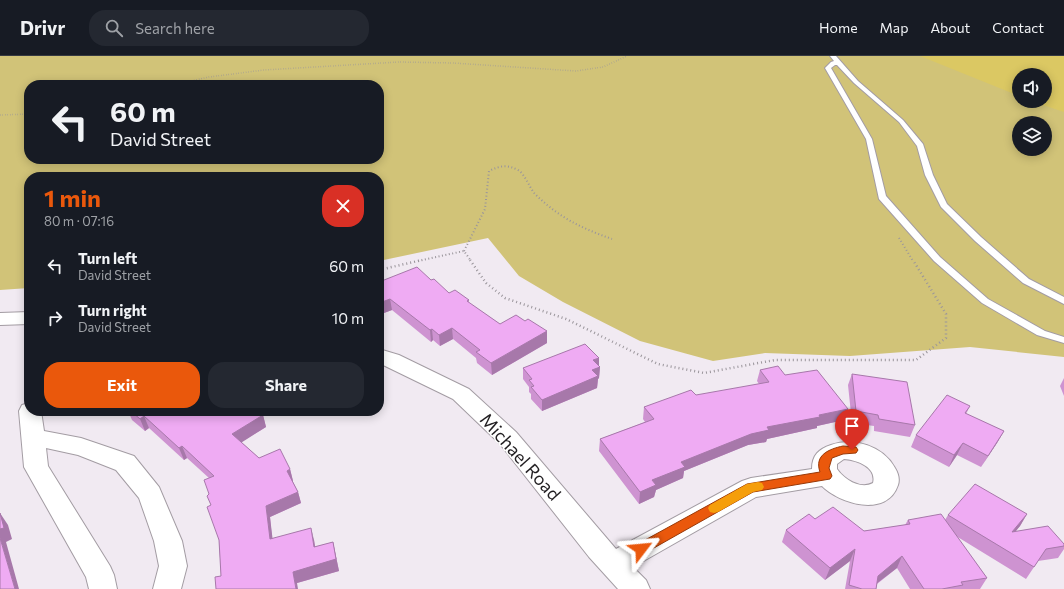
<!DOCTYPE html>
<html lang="en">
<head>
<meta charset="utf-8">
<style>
  body { margin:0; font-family:Commissioner,sans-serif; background:#242831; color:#f1f3f6; height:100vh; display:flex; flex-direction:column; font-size:15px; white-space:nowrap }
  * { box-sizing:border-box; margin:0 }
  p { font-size:13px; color:#9ea1a6 }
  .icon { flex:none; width:22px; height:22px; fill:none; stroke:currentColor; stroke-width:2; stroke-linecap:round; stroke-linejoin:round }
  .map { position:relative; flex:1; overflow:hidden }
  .panel { position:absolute; left:24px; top:116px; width:360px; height:244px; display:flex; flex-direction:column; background:#171b24; border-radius:16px; box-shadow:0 2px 10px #0003 }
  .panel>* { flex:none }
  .guide { position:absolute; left:24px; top:24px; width:360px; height:84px; border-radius:16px; box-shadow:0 2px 10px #0003; background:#171b24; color:#f1f3f6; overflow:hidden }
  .controls { position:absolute; left:1012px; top:12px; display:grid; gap:8px }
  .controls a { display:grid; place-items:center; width:40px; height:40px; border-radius:50%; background:#171b24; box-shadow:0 2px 10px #0003; font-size:20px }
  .pin { position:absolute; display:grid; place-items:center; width:34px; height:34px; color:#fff; margin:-41px -17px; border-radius:50% 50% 50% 0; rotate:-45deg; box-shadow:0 0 4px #0007 }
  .pin .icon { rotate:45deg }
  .me { position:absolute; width:44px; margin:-22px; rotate:61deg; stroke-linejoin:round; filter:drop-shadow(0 0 3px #0008) }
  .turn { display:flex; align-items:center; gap:14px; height:84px; padding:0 20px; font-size:18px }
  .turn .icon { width:52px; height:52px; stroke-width:2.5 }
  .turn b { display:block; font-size:28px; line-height:34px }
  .round { display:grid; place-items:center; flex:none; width:42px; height:42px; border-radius:16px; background:#242831 }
  .summary { display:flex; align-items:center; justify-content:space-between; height:68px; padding:0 20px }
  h1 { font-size:24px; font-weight:700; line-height:30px; color:#ea580c }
  .action { display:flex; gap:8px; margin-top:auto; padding:8px 20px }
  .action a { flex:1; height:46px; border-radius:16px; background:#ea580c; color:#fff; font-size:16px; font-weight:700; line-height:46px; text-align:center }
  .action a+a { background:#242831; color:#f1f3f6 }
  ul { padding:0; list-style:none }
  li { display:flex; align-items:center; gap:12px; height:52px; padding:0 20px }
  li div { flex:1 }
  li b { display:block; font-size:15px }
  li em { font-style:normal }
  header { display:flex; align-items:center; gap:24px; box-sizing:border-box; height:56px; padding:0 20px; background:#171b24; border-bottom:1px solid #363941 }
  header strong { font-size:19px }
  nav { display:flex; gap:22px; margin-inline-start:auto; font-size:14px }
  .search { width:280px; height:36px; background:#242831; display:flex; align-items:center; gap:10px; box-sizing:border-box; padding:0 14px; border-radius:16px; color:#9ea1a6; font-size:15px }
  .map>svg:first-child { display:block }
  .green { fill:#d1c378; fill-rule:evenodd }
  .water { fill:#dbc863 }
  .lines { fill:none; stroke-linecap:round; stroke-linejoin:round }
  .service-casing { stroke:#a39ca3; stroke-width:2 }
  .minor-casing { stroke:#a39ca3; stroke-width:2 }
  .path-far2 { stroke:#9a959b; stroke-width:1.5; stroke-dasharray:0.5 2; stroke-linecap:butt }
  .path-far1 { stroke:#9a959b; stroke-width:2; stroke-dasharray:1 2.5; stroke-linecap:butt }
  .path { stroke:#9a959b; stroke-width:2.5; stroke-dasharray:1 3; stroke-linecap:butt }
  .service { fill:#fff; fill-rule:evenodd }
  .minor { fill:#fff; fill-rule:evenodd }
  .wall { fill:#ce93d1 }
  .shaded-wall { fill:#a778aa }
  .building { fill:#efabf3; stroke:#a778aa }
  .route { fill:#ea580c; stroke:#983908 }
  .slow { fill:#f59e0b }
  .labels { text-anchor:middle; stroke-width:3; stroke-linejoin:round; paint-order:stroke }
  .near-street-label { font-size:18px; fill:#211e21; stroke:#fff }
</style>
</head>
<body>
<header>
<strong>Drivr</strong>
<div class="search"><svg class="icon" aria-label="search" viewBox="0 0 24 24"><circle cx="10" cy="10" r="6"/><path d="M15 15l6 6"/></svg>Search here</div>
<nav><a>Home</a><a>Map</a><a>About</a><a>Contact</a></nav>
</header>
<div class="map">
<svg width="1064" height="533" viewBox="0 0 1064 533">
  <rect width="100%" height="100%" fill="#f1eaf2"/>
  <path class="green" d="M0,0H1064V301L970,291L850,300L765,297L713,305L640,285L563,246L519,220L488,182L379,205V121H29V232L0,234ZM1019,19H1045V45H1019ZM29,29H379V103H29ZM1019,67H1045V93H1019Z"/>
  <path class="water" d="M920,0H1064V56L1031,45H1045V19H1019V40Z"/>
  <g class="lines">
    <defs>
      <path id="service" d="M830,0H836L858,25L903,64L923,88L933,119L947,148L981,181L1029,223L1064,241V248L1023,227L975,185L941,151L925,119L917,90L899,66L854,27L837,9H835L831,12L872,83L886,140L940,201L988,243L1045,275L1064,281V287L1037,279L982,247L934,205L879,143L866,83L825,12L831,6L834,5Z"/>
      <g id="minor">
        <path d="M29,256V268L0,269V257Z"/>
        <path d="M379,293L399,299L469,333L516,376L616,493L742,425L751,422L812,413C812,399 819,393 831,389C854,381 883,390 895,412C898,417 900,423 898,429C887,462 840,448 822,430L756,441L633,511L646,524L650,533H618L589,501L500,388L453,343L379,307ZM844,403C857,404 877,411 873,427C860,434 844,423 837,413V408Z"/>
        <path d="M29,347V355H41L44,375L81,382L134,400L159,431L182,485L187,510L181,533H153L159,510L154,485L139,442L116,414L78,399L46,392L48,410L110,510L114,519L117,533H89L86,521L24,411L19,355L22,349Z"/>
      </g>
    </defs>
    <use href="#service" class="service-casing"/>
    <use href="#minor" class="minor-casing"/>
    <g class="path-far2">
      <path d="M172,29L209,21L264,14L399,6L453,7L576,15L603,11L627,0"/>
      <path d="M0,59L29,58"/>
    </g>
    <g class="path-far1">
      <path d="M899,182L913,205"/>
      <path d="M464,195L485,153L489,115C499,110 507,108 518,114C526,119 529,132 536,139C560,162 581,172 612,183"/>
      <path d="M418,205L464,195L471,205"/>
    </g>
    <g class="path">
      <path d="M470,204L486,227L505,242L566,263L658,308L704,317L775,304H916L946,282V258L913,204"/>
      <path d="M379,214L422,204"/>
    </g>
    <use href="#service" class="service"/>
    <use href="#minor" class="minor"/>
  </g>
  <g class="wall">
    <path d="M431,224L449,237L469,244V247L500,268L525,265L547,275V287L492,319L477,307L476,302L453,283L440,290L433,284L431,286L392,254L384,257L379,252V226Z"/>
    <path d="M599,302V310L600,311L599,322L598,323L597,332L542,355L531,343V338L529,336V331L523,323V312Z"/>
    <path d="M760,314L785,319L848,353L844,364L817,370V372L767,383L766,386L748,389L684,415L683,422L656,434L654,441L639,448L599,395L600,383L645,366L643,363L644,351L759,328L757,325Z"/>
    <path d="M852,318L915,369L910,381L874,375V370L852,367L848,329Z"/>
    <path d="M1064,322V340L1060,330Z"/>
    <path d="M970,350L966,358L1004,375L997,387L981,411L957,399L949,411L911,391L916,379Z"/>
    <path d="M128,355H257L263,359L266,371L241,386L259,402L290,413L293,425V426L298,436L301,447L270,461L272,482L314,484L315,491L333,486L339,515L297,527L221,520L219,484L211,449L209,438V422L187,402L184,404L149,372L145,375L132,364Z"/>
    <path d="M1027,458L1020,470L1015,476L1064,488V493L1058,502L1038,505L1026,523L956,480L987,522L980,533H910L897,512L877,528L876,533H845L850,505L825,524L782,486L786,474L815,463L864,475L905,469L908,464H945L948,459Z"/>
  </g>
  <g class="shaded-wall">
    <path d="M390,243L392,254L384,257L382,246Z"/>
    <path d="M452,272L453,283L440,290L439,279Z"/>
    <path d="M432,273L433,284L431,286L430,274Z"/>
    <path d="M547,275V287L492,319L491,307Z"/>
    <path d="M599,302V311H600L599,322L598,323L597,332L542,355V344L593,304Z"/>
    <path d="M848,353L844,364L817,370V372L767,383L766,386L748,389L684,415L683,422L656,434L654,441L639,448L640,436L652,424L681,406L767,371L819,359Z"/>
    <path d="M263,359L266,371L236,390L232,378Z"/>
    <path d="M144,360L149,372L145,375L140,363Z"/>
    <path d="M1004,375L997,387L981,411L988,400Z"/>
    <path d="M963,387L957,399L949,411L954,399Z"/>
    <path d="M182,390L187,402L184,404L179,392Z"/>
    <path d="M290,413L293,425L290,426L287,415Z"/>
    <path d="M298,436L301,447L270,461L274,495L270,483L266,450Z"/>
    <path d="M0,457L8,469L12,483L6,486L19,533H15L0,482Z"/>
    <path d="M1027,458L1020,470L1005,488L1012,476Z"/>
    <path d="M311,472L314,484L317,503L314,491Z"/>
    <path d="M333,486L339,515L297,527L298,533H296L293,516Z"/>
    <path d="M855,493L850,505L825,524L830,512Z"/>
    <path d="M902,500L897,512L872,531L878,520Z"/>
  </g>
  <g class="building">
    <path d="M417,211L431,224L434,223L449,237L455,234L469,244L467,245L500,268L516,259L525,265L528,263L547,275L491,307L476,296L480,294L452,272L439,279L432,273L430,274L390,243L382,246L379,242V226Z"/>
    <path d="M585,288L599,302L593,304L600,311L592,314L598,320L542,344L531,331L534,330L529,324L532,323L523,312Z"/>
    <path d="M778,310L785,319L817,314L848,353L819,359L820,361L767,371L769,374L751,378L681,406L685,411L652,424L656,429L640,436L600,383L654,363L644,351L691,334L696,339L769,326L760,314Z"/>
    <path d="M852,318L907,326L915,369L879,363L878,359L856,355Z"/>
    <path d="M947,339L970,350L965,357L1004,375L988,400L963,387L954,399L916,379Z"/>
    <path d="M131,355H257L263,359L232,378L259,402L280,393L290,413L287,415L298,436L266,450L270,483L311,472L314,491L333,486L336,503L293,516L296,533H216L215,521L221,520L219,484L207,451L211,449L207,440L209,438L204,424L214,420L182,390L179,392L144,360L140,363Z"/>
    <path d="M975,428L1027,458L1012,476L1048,470L1064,488V490L1046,493L1034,511L948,459Z"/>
    <path d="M833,451L864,475L910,468L908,464L941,458L987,522L961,526L963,529L942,533H924L902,500L878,520L876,533H862L849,529L855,493L830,512L786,474L809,458L815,463Z"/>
    <path d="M0,457L4,472L0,473Z"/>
    <path d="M0,482L15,533H0Z"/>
  </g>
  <path class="route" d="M843,390L856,391L858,394L856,397L843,398L832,402L829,412L832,420L830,423L753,436L645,497L641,498L636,497L634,493L636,489L747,428L820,416C814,399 829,393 843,390Z"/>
  <path class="slow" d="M758,426L762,427L764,431L762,434L753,436L718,456L714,457L710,456L708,452L710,449L747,428Z"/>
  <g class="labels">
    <g class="near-street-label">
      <text transform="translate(520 401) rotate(48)" y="6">Michael Road</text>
    </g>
  </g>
</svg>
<div class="controls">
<a><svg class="icon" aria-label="sound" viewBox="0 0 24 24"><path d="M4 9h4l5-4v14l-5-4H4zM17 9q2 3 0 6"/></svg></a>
<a><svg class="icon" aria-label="layers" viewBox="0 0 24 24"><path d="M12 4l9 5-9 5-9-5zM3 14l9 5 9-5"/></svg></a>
</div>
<div class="pin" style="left:852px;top:394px;background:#d93025"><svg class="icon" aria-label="arrive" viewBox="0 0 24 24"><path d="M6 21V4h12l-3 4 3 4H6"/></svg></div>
<svg class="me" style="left:641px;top:493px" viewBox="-20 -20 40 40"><path d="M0-17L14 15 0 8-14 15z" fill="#ea580c" stroke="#fff" stroke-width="4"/></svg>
<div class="guide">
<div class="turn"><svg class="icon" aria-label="left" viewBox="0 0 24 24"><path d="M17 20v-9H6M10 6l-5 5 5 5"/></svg><div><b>60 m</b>David Street</div></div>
</div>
<section class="panel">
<div class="summary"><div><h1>1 min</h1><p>80 m · 07:16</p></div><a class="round" style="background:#d93025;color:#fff"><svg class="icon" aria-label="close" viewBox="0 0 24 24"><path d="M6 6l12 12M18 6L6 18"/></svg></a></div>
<ul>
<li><svg class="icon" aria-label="left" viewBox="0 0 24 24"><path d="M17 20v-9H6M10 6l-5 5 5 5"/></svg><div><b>Turn left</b><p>David Street</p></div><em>60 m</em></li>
<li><svg class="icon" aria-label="right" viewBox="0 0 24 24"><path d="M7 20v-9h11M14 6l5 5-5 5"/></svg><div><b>Turn right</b><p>David Street</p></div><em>10 m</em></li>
</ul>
<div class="action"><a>Exit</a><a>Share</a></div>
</section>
</div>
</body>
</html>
